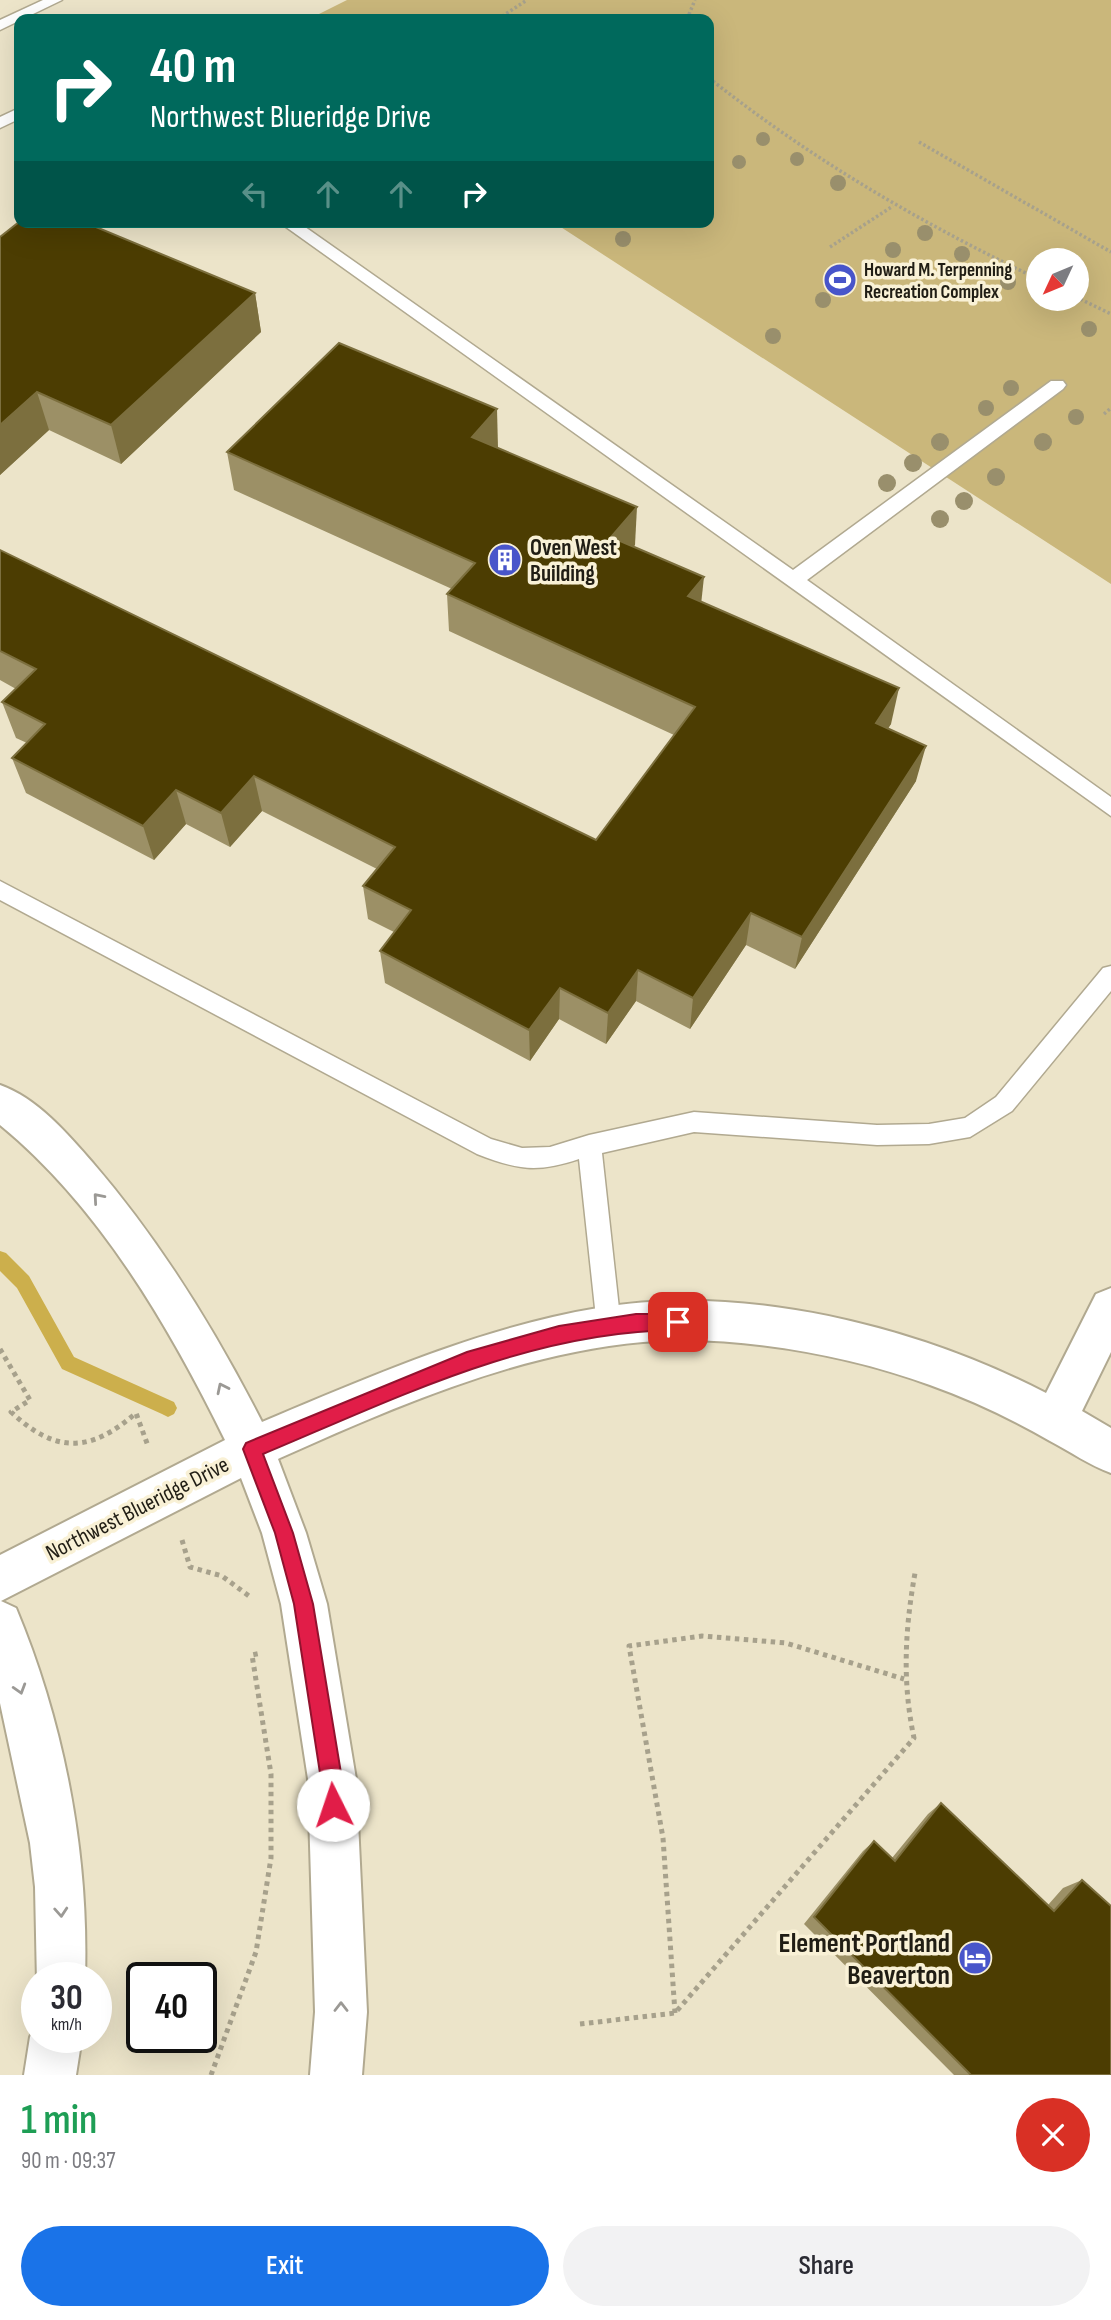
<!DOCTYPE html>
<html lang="en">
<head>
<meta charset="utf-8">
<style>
  body { margin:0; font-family:"Sofia Sans Condensed",sans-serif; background:#f2f2f3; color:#2b2b33; height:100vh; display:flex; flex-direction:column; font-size:26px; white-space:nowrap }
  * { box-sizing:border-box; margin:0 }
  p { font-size:23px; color:#7c7c81 }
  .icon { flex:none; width:38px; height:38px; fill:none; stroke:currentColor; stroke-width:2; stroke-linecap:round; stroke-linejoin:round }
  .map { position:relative; height:2075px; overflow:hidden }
  .details { display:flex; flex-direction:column; background:#fff; flex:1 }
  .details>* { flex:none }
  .hud { position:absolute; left:14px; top:14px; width:700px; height:214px; border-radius:14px; box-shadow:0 7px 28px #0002; background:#00695c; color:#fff; overflow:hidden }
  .needle { width:46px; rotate:226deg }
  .tools { position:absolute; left:1026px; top:248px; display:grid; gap:14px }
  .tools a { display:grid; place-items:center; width:63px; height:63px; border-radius:50%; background:#fff; box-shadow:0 7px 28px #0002; font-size:35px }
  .speed { position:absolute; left:21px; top:1962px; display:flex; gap:14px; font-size:35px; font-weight:700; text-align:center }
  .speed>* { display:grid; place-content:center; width:91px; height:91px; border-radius:50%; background:#fff; box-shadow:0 7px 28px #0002; line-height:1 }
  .speed small { font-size:18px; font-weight:400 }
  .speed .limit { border:4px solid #111; border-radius:10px; background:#fff; color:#111 }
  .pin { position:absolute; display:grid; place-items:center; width:60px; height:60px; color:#fff; margin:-30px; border-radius:14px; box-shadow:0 4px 10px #0006 }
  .me { position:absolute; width:77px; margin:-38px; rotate:356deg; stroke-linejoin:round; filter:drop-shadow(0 0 5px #0008) }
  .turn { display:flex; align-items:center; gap:24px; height:147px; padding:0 21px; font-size:32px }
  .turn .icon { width:91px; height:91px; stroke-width:2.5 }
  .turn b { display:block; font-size:49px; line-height:60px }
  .lanes { display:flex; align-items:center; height:66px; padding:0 21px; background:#0003; justify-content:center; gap:35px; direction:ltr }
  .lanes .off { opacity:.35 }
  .round { display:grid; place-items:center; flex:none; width:74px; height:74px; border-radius:37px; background:#f2f2f3 }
  .head { display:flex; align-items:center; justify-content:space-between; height:119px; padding:0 21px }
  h1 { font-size:42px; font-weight:600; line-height:52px; color:#1e9e55 }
  .action { display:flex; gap:14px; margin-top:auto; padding:14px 21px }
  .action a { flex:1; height:80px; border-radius:42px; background:#1a73e8; color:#fff; font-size:28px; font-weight:600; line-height:80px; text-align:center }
  .action a+a { background:#f2f2f3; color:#2b2b33 }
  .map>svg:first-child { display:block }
  .green { fill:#cab77b; fill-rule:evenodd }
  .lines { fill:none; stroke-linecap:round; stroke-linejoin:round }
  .stream { fill:#ccaf4c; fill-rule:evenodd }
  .lane-casing { stroke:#b1a990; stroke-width:3 }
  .secondary-casing { stroke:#b1a990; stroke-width:4 }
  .path-far1 { stroke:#a7a18c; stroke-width:3.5; stroke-dasharray:2.5 2.5; stroke-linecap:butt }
  .path { stroke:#a7a18c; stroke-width:5; stroke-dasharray:4.5 4.5; stroke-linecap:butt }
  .lane { fill:#fff; fill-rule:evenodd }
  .secondary { fill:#fff; fill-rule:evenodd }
  .tree { fill:#998f6c }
  .wall { fill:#9c9066 }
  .shaded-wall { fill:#7c6f3e }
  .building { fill:#4c3d02; stroke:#7c6f3e; stroke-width:2 }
  .oneway { stroke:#9b9995 }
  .route { fill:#e11d48; stroke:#92132f; stroke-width:2 }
  .labels { text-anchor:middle; stroke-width:7; stroke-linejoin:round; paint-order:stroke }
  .far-poi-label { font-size:19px; font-weight:bold; fill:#201d14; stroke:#f9f1d6; text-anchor:start }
  .poi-label { font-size:23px; font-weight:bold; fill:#201d14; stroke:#f9f1d6; text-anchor:start }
  .street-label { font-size:23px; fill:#201d14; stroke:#f9f1d6 }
  .near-poi-label { font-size:28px; font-weight:bold; fill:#201d14; stroke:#f9f1d6; text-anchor:end }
</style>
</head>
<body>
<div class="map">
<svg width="1111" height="2075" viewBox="0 0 1111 2075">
  <rect width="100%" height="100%" fill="#ece4c9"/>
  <path class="green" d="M347,0H1111V584L553,222H709V19H309ZM1038,261H1076V299H1038Z"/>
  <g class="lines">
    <path class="stream" d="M0,1251L6,1253L29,1276L74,1357L174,1402L177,1408L174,1414L168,1417L162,1414L62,1369L17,1288L0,1271Z"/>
    <defs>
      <g id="lane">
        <path d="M43,0H62L0,30V20Z"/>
        <path d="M19,108V119L0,128V117Z"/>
        <path d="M279,222H298L793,570L1051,381H1063L1066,385L1063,389L807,580L1111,797V816Z"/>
        <path d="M0,881L491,1139L522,1148L550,1147L589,1135L694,1112L877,1125L929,1124L965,1118L996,1097L1103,968L1111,966V991L1012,1111L970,1137L929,1144L877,1145L694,1132L602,1153L621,1327L618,1335L609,1339L600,1335L597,1327L579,1159C537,1173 518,1170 477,1154L0,900Z"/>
      </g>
      <g id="secondary">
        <path d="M0,1085C37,1098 68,1134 93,1163C161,1242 215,1330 262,1422C369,1377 482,1327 598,1308C744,1283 916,1326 1046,1393L1096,1294L1111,1288V1352L1082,1411L1111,1428V1473C1089,1465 1071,1452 1050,1441C1012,1419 972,1400 930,1385C845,1354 733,1334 643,1342C517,1353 394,1407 280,1458L278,1459L306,1533L327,1604L356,1779L367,2012L362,2075H310L315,2012L308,1779L281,1604L262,1533L241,1478L1,1601L16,1608C64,1723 89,1853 85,1978H37V1983L35,1887L30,1843L0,1703V1555L225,1440C169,1326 99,1206 0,1125Z"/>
        <path d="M37,2021V2037H82L76,2075H24L30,2037Z"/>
      </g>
    </defs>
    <use href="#lane" class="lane-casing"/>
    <use href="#secondary" class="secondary-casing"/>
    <g class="path-far1">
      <path d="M498,19L527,0"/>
      <path d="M687,19L695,0"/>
      <path d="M709,78C811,159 921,223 1038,279"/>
      <path d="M919,142L1111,252"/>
      <path d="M830,247L893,206"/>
      <path d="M1076,297L1111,314"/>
      <path d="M1104,414L1111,408"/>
    </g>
    <g class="path">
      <path d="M0,1349L30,1400L11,1412C56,1454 90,1453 136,1413L148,1446"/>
      <path d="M182,1540L190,1567L222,1576L249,1596"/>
      <path d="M675,2013L663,1838L629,1646L702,1636L786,1643L904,1679"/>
      <path d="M580,2024L675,2013L914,1738C902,1682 905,1629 915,1573"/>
      <path d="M211,2075L256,1952L271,1858V1774L252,1655L261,1653"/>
    </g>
    <use href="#lane" class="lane"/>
    <use href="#secondary" class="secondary"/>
  </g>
  <g class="tree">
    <circle cx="763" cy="139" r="7"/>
    <circle cx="797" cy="159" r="7"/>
    <circle cx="739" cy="162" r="7"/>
    <circle cx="838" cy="183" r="8"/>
    <circle cx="925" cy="233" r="8"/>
    <circle cx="623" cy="239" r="8"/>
    <circle cx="893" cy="250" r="8"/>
    <circle cx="962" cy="254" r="8"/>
    <circle cx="1008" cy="282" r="8"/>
    <circle cx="823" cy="300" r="8"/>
    <circle cx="1089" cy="329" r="8"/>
    <circle cx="773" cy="336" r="8"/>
    <circle cx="1011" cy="388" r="8"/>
    <circle cx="986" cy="408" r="8"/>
    <circle cx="1076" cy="417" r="8"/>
    <circle cx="940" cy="442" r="9"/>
    <circle cx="1043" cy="442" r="9"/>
    <circle cx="913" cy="463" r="9"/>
    <circle cx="996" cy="477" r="9"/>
    <circle cx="887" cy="483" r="9"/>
    <circle cx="964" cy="501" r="9"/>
    <circle cx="940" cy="519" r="9"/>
  </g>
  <g class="wall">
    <path d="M0,237L255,293L261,332L121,464L49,430L0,475Z"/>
    <path d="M498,448L635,545L633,546L701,602L891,724L888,728L916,781L795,969L746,945L690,1029L636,1001L606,1044L559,1019L530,1061L385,983L380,951L394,932L368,919L363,886L377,869L262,811L230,847L186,824L154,860L26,793L12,758L27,743L16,738L2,702L16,689L0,680V550L596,840L674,735L449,631L447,594L452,589L234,490L227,452Z"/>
    <path d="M941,1803L1048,1905L1063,1888L1082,1880L1111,2075H954L804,1924L863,1851L874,1841L892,1858L928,1814Z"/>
  </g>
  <g class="shaded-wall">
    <path d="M255,293L261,332L121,464L111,425Z"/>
    <path d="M37,392L49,430L0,475V425Z"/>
    <path d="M497,409L498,448L473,475L472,437Z"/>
    <path d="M637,507L635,545L610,574L611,537Z"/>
    <path d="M704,577L700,614L688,596Z"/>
    <path d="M899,688L891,724L868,759L876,723Z"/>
    <path d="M926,746L916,781L795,969L802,937Z"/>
    <path d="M254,776L262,811L230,847L221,813Z"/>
    <path d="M176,790L186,824L154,860L143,826Z"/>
    <path d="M751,913L746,945L690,1029L693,998Z"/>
    <path d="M638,970L636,1001L606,1044L608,1013Z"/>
    <path d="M560,988L559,1019L530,1061L529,1030Z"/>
  </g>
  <g class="building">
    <path d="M19,222H84L255,293L111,425L37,392L0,425V237Z"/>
    <path d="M339,343L497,409L472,437L637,507L611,537L704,577L688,596L899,688L876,723L926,746L802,937L751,913L693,998L638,970L608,1013L560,988L529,1030L380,951L411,910L363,886L395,847L254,776L221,813L176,790L143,826L12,758L45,724L2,702L36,669L0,651V550L596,840L695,707L447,594L475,563L227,452Z"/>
    <path d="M941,1803L1054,1911L1082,1880L1111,1906V2075H971L814,1917L874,1841L895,1861Z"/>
  </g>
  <defs><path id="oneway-chevron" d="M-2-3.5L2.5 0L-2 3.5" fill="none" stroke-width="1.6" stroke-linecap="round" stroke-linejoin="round" transform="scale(1.75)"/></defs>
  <g class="oneway">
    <use href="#oneway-chevron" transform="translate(98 1198) rotate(-131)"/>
    <use href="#oneway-chevron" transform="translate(222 1388) rotate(-116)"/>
    <use href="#oneway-chevron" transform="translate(20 1689) rotate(73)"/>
    <use href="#oneway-chevron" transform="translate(61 1912) rotate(86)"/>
    <use href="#oneway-chevron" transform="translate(341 2007) rotate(-90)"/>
  </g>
  <path class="route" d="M636,1314H678L684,1316L687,1322L684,1328L678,1330C530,1331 397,1398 263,1454L293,1533L313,1604L342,1779L343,1805L340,1812L333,1815L326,1812L294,1604L275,1533L243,1449L246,1443L467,1352L559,1326Z"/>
  <defs>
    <symbol id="stadium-disc" viewBox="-11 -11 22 22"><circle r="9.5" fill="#4855ca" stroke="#f9f1d6"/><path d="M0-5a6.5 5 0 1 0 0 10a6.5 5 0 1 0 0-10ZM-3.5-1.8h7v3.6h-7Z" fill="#fff"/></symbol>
    <symbol id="building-disc" viewBox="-11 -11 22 22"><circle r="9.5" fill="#4855ca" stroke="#f9f1d6"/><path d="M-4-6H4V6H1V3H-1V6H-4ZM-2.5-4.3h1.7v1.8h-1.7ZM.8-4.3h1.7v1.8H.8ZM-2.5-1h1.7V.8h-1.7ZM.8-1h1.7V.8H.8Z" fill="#fff"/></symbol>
    <symbol id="hotel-disc" viewBox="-11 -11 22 22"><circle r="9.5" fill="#4855ca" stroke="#f9f1d6"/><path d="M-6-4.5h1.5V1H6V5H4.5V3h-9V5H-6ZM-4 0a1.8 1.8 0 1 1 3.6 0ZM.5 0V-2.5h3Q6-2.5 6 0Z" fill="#fff"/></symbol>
  </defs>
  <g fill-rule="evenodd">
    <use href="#stadium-disc" x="821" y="261" width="38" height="38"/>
    <use href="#building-disc" x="486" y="541" width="38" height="38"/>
    <use href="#hotel-disc" x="956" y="1939" width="38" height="38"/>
  </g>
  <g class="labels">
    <g class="far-poi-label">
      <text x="864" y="276">Howard M. Terpenning<tspan x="864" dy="22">Recreation Complex</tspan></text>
    </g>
    <g class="poi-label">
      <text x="530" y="555">Oven West<tspan x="530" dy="26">Building</tspan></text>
    </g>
    <g class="street-label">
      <text transform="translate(137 1508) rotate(-27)" y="8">Northwest Blueridge Drive</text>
    </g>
    <g class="near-poi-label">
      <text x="950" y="1952">Element Portland<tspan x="950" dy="32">Beaverton</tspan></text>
    </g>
  </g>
</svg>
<div class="tools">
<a><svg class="needle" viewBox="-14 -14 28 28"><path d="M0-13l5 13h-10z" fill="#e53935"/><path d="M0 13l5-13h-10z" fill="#7c7c81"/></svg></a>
</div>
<div class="speed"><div>30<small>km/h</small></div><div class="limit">40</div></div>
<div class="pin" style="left:678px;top:1322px;background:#d93025"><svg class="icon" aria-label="arrive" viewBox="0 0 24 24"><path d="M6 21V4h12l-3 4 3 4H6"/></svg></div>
<svg class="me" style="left:333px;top:1805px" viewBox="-20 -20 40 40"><circle r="19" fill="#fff"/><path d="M0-13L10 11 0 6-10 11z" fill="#e11d48"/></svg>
<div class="hud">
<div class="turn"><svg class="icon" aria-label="right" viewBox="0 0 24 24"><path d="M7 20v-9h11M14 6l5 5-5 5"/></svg><div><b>40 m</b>Northwest Blueridge Drive</div></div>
<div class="lanes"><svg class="icon off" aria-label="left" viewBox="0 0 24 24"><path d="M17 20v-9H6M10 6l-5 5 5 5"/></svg><svg class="icon off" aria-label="ahead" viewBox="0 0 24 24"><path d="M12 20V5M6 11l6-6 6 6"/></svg><svg class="icon off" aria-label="ahead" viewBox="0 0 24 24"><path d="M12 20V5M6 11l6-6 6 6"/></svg><svg class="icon" aria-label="right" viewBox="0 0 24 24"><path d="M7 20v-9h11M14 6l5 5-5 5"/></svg></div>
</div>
</div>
<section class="details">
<div class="head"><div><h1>1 min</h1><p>90 m · 09:37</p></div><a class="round" style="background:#d93025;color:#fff"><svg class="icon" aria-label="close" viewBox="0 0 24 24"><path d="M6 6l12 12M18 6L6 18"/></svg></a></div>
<div class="action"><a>Exit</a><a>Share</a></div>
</section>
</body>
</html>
